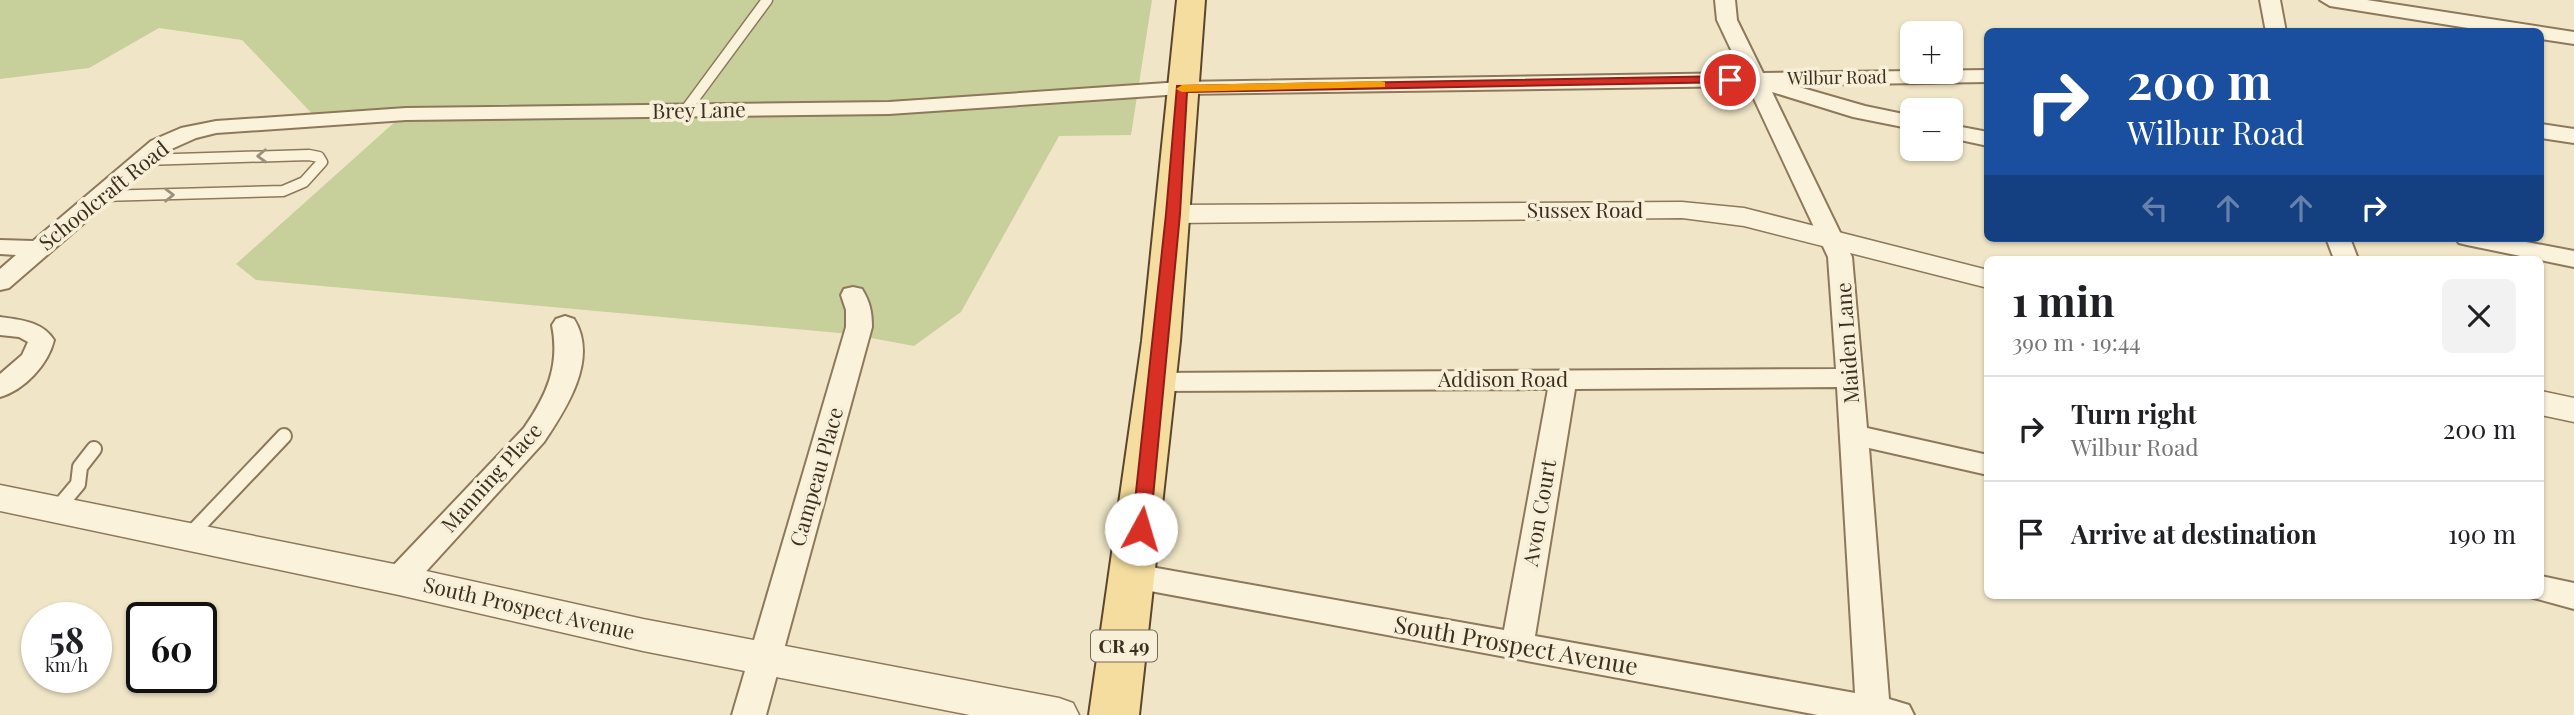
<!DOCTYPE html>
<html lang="en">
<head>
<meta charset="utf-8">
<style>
  body { margin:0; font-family:"Playfair Display",serif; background:#f2f2f2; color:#202124; height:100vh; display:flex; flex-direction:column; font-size:26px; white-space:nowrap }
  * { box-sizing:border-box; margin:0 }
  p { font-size:23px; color:#757577 }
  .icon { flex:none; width:38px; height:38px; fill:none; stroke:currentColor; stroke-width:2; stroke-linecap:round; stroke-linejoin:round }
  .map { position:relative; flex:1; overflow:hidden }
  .details { position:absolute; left:1984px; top:256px; width:560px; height:343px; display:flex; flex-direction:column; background:#fff; border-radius:10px; box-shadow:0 2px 5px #0004 }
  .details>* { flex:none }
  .top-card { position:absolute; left:1984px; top:28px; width:560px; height:214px; border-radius:10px; box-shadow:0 2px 5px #0004; background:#1a4fa0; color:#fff; overflow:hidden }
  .tools { position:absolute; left:1900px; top:21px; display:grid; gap:14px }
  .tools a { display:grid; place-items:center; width:63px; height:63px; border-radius:10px; background:#fff; box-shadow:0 2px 5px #0004; font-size:35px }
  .speed { position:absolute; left:21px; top:602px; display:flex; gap:14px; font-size:35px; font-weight:700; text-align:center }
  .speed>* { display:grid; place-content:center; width:91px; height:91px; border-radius:50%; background:#fff; box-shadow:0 2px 5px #0004; line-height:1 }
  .speed small { font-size:18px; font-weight:400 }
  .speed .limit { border:4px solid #111; border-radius:10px; background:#fff; color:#111 }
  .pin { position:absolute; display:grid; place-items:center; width:60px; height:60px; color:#fff; margin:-30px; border:4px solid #fff; border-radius:50%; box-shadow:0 2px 7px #0007 }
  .me { position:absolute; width:77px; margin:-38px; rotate:6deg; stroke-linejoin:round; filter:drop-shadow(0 0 5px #0008) }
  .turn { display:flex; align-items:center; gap:24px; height:147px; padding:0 28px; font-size:32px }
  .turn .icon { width:91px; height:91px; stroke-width:2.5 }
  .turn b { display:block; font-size:49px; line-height:60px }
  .lanes { display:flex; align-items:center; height:66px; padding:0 28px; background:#0003; justify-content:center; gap:35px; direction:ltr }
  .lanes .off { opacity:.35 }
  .round { display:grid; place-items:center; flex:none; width:74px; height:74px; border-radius:10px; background:#f2f2f2 }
  .head { display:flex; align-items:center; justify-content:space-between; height:119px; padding:0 28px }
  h1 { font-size:42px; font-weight:700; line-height:52px }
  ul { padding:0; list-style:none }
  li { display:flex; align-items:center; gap:21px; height:105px; padding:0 28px; border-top:2px solid #e0e0e0 }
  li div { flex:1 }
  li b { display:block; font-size:26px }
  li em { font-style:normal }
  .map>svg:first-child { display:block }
  .green { fill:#c7cf9a }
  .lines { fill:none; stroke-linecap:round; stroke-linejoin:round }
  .service-far1-casing { stroke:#8d785b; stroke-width:13 }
  .service-casing { stroke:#8d785b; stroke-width:18 }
  .minor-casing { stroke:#8d785b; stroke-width:4 }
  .tertiary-casing { stroke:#8d785b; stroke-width:3 }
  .primary-casing { stroke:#5b452f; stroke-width:4 }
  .service-far1 { stroke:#faf2db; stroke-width:10 }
  .service { stroke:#faf2db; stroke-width:14 }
  .minor { fill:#faf2db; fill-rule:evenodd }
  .tertiary { fill:#faf2db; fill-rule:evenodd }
  .primary { fill:#f4dd9e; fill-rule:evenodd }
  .oneway { stroke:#9c907d }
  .route { fill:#d93025; stroke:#8d1f18; stroke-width:2 }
  .slow { fill:#f59e0b }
  .labels { text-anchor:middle; stroke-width:7; stroke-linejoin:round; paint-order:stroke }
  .far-street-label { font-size:18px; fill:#3d2f1f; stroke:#f7efd7 }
  .shield { fill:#f7efd7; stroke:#756956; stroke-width:2 }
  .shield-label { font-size:19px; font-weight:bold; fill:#3d2f1f }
  .street-label { font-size:21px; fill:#3d2f1f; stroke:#f7efd7 }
  .near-street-label { font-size:24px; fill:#3d2f1f; stroke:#f7efd7 }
</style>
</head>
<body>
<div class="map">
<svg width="2574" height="715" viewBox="0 0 2574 715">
  <rect width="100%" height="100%" fill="#f0e6c7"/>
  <path class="green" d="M0,0H1152L1131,135L1059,136L961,312L914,346L850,334L256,280L236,264L397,120L319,121L242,40L159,28L89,68L0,79Z"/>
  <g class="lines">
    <defs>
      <g id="service-far1">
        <path d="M685,111L767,0"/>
        <path d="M101,196L283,191L304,182L322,162L319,157L309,155L144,160"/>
      </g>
      <g id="service">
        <path d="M57,509L78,484L80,467L94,449"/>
        <path d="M188,537L284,436"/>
      </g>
      <g id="minor">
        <path d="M1715,0H1735L1737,20L1763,73L1988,70V82L1792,85L1865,106L1913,116V129L1853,117L1772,92L1852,257L1867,428L1988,455V475L1869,448L1889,699L1909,705L1914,715H1818L1134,588L1123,585L1119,576L1123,567L1134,564L1504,630L1548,389L1156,391L1147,389L1143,382L1147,375L1156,373L1836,369L1828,257L1748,86L1181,94L889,114L406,120L216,133L196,138L167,151L9,288L0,290V269L16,255L0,254V240L33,241L151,141L181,128L216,121L406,108L889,102L1181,82L1742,73L1717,20ZM1837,387L1855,693L1535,636L1575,389Z"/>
        <path d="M2260,0H2280L2286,32H2266Z"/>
        <path d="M2320,0H2367L2574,32V44L2541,39V32H2493L2330,6Z"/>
        <path d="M2541,124L2574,129V143L2541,138Z"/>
        <path d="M1951,125L1988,132V146L1951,138Z"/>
        <path d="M2326,238H2350L2358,259H2334Z"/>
        <path d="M2455,238H2505L2574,251V267L2467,245L2459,243Z"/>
        <path d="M853,287L862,289C870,302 872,312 872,327L766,715H732L846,327V310L841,295L844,289Z"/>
        <path d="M565,316L574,319C599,359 566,409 544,442L410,589L399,592L388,589L384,580L388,571L524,428C547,395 560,365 552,325L556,319Z"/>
        <path d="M0,317C20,320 42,321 54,340C48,365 24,390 0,397V374L22,355L28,342L19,337L0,335Z"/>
        <path d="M2541,576L2574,583V609L2530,597L2541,595Z"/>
      </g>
      <g id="tertiary">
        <path d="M1682,202L1744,208L1988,270V288L1744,226L1682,218L1173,223L1163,220L1159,214L1163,208L1173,205Z"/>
        <path d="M2541,391L2574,398V422L2541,415Z"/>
        <path d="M0,485L399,565L643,619L1059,698L1073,703L1079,715H970L643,651L399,595L0,511Z"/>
      </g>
      <path id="primary" d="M1177,0H1205L1180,341L1139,715H1089L1142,341Z"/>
    </defs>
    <use href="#service-far1" class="service-far1-casing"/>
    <use href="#service" class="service-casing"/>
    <use href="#minor" class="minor-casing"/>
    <use href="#tertiary" class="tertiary-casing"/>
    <use href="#primary" class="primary-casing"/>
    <use href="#service-far1" class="service-far1"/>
    <use href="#service" class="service"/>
    <use href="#minor" class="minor"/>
    <use href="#tertiary" class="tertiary"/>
    <use href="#primary" class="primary"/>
  </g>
  <defs><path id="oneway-chevron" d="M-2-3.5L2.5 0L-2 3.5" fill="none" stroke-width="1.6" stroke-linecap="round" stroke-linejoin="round" transform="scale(1.75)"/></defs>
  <g class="oneway">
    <use href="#oneway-chevron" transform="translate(262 156) rotate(178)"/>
    <use href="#oneway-chevron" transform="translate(169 195) rotate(-1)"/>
  </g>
  <path class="route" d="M1730,76L1735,77V82L1187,92L1180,214L1150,529L1148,534H1135L1132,529L1166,214L1177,86Z"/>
  <path class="slow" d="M1380,81L1385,82V87L1182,92L1176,89L1182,85Z"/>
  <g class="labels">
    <g class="far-street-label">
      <text transform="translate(1837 78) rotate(-1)" y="6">Wilbur Road</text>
    </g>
    <rect class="shield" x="1091" y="630.5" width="66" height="31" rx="5"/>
    <g class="shield-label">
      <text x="1124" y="653">CR 49</text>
    </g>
    <g class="street-label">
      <text transform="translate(699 111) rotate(-1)" y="7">Brey Lane</text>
      <text transform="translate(104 196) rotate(-39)" y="7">Schoolcraft Road</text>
      <text x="1585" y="218">Sussex Road</text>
      <text transform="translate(1848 343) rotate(-94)" y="7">Maiden Lane</text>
      <text x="1503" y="387">Addison Road</text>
      <text transform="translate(817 477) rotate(-74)" y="7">Campeau Place</text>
      <text transform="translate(492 478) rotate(-48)" y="7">Manning Place</text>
      <text transform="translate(1540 513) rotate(-80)" y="7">Avon Court</text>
      <text transform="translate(529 609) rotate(13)" y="7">South Prospect Avenue</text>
    </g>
    <g class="near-street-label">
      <text transform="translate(1516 646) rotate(10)" y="8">South Prospect Avenue</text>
    </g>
  </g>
</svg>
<div class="tools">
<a>+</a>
<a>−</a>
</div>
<div class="speed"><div>58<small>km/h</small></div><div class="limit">60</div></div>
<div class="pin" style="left:1730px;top:80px;background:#d93025"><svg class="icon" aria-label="arrive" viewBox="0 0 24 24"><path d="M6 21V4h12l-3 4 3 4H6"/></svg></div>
<svg class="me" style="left:1141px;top:529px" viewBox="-20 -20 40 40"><circle r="19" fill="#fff"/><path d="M0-13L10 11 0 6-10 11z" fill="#d93025"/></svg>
<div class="top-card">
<div class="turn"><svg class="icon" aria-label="right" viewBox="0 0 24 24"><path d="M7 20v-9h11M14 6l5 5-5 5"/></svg><div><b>200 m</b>Wilbur Road</div></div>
<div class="lanes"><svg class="icon off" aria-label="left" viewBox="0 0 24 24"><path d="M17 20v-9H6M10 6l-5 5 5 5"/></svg><svg class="icon off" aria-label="ahead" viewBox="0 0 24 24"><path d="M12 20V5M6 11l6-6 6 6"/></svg><svg class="icon off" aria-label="ahead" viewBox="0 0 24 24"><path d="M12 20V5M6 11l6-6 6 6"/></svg><svg class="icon" aria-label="right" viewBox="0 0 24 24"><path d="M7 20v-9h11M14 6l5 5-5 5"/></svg></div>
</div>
<section class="details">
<div class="head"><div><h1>1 min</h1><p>390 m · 19:44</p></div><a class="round"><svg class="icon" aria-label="close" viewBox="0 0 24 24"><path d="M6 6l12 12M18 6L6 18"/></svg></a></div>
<ul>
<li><svg class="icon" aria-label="right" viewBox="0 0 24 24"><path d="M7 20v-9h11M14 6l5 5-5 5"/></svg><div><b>Turn right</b><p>Wilbur Road</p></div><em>200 m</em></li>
<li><svg class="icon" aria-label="arrive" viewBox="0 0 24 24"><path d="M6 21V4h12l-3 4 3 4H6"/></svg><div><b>Arrive at destination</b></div><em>190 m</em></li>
</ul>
</section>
</div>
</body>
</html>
